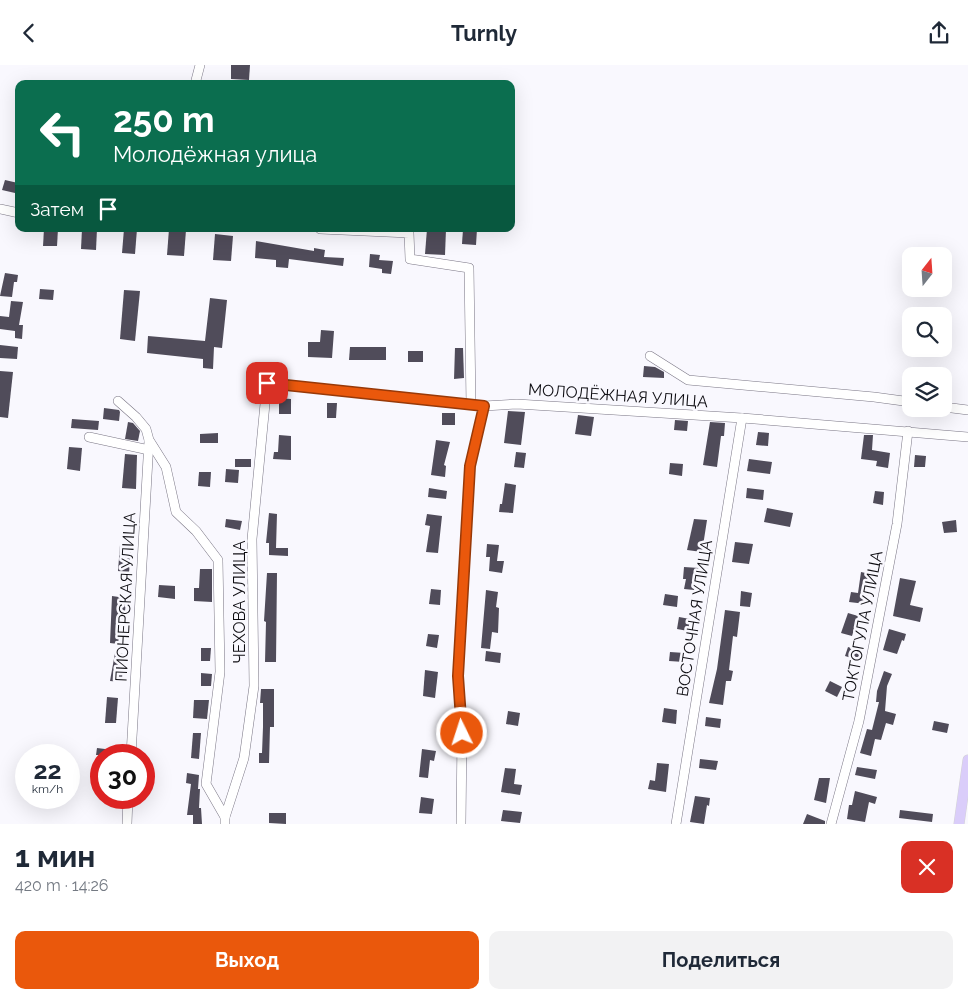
<!DOCTYPE html>
<html lang="ru">
<head>
<meta charset="utf-8">
<style>
  body { margin:0; font-family:Raleway,sans-serif; background:#f2f2f3; color:#1f2937; height:100vh; display:flex; flex-direction:column; font-size:19px; white-space:nowrap }
  * { box-sizing:border-box; margin:0 }
  p { font-size:16px; color:#747a83 }
  .icon { flex:none; width:28px; height:28px; fill:none; stroke:currentColor; stroke-width:2; stroke-linecap:round; stroke-linejoin:round }
  .map { position:relative; height:759px; overflow:hidden }
  .sheet { display:flex; flex-direction:column; background:#fff; flex:1 }
  .sheet>* { flex:none }
  .banner { position:absolute; left:15px; top:15px; width:500px; height:152px; border-radius:10px; box-shadow:0 5px 20px #0002; background:#0b6e4f; color:#fff; overflow:hidden }
  .needle { width:32px; rotate:17deg }
  .buttons { position:absolute; left:902px; top:182px; display:grid; gap:10px }
  .buttons a { display:grid; place-items:center; width:50px; height:50px; border-radius:10px; background:#fff; box-shadow:0 5px 20px #0002; font-size:25px }
  .speed { position:absolute; left:15px; top:679px; display:flex; gap:10px; font-size:25px; font-weight:700; text-align:center }
  .speed>* { display:grid; place-content:center; width:65px; height:65px; border-radius:50%; background:#fff; box-shadow:0 5px 20px #0002; line-height:1 }
  .speed small { font-size:12px; font-weight:400 }
  .speed .limit { border:8px solid #d22; background:#fff; color:#111 }
  .pin { position:absolute; display:grid; place-items:center; width:42px; height:42px; color:#fff; margin:-21px; border-radius:10px; box-shadow:0 2px 8px #0006 }
  .me { position:absolute; width:55px; margin:-28px; rotate:356deg; stroke-linejoin:round; filter:drop-shadow(0 0 4px #0008) }
  .turn { display:flex; align-items:center; gap:18px; height:105px; padding:0 15px; font-size:22px }
  .turn .icon { width:65px; height:65px; stroke-width:2.5 }
  .turn b { display:block; font-size:35px; line-height:42px }
  .then { display:flex; align-items:center; height:48px; padding:0 15px; background:#0003; gap:10px; font-size:19px }
  .round { display:grid; place-items:center; flex:none; width:52px; height:52px; border-radius:10px; background:#f2f2f3 }
  .summary { display:flex; align-items:center; justify-content:space-between; height:85px; padding:0 15px }
  h1 { font-size:30px; font-weight:700; line-height:38px }
  .action { display:flex; gap:10px; margin-top:auto; padding:10px 15px }
  .action a { flex:1; height:58px; border-radius:10px; background:#ea580c; color:#fff; font-size:20px; font-weight:700; line-height:58px; text-align:center }
  .action a+a { background:#f2f2f3; color:#1f2937 }
  header { display:flex; justify-content:space-between; align-items:center; height:65px; padding:0 15px; background:#fff; font-size:22px; font-weight:700 }
  .map>svg:first-child { display:block }
  .building { fill:#504c5a }
  .lines { fill:none; stroke-linecap:round; stroke-linejoin:round }
  .minor-casing { stroke:#7a7685; stroke-width:10 }
  .major-casing { stroke:#d3d3d4; stroke-width:11 }
  .minor { stroke:#fff; stroke-width:9 }
  .major { stroke:#dacdfa; stroke-width:10 }
  .route-casing { stroke:#983908; stroke-width:12 }
  .route { stroke:#ea580c; stroke-width:9 }
  .labels { text-anchor:middle; stroke-width:5; stroke-linejoin:round; paint-order:stroke }
  .street-label { font-size:16px; fill:#0d0c11; stroke:#f9f8fe }
</style>
</head>
<body>
<header><svg class="icon" aria-label="back" viewBox="0 0 24 24"><path d="M15 5l-7 7 7 7"/></svg>Turnly<svg class="icon" aria-label="share" viewBox="0 0 24 24"><path d="M12 15V3M7 8l5-5 5 5M5 13v7h14v-7"/></svg></header>
<div class="map">
<svg width="968" height="759" viewBox="0 0 968 759">
  <rect width="100%" height="100%" fill="#f9f8fe"/>
  <g class="building">
    <path d="M231,0H250L249,15L231,14Z"/>
    <path d="M5,115L18,118L15,128L2,125Z"/>
    <path d="M44,164H58L57,181H43Z"/>
    <path d="M82,164H97L96,185L81,184Z"/>
    <path d="M124,164H137L135,189L122,188Z"/>
    <path d="M169,164L186,165L184,191L167,190Z"/>
    <path d="M427,164H446L445,190L425,189Z"/>
    <path d="M463,164H477L476,180L462,179Z"/>
    <path d="M215,169L233,171L231,196L213,195Z"/>
    <path d="M256,176L314,186V183L325,185L324,192L344,193L343,201L289,194L288,203L276,202V195L255,193Z"/>
    <path d="M370,189L380,190L379,195L393,196L391,209L382,208V204L369,202Z"/>
    <path d="M5,208L18,210L17,217H14L12,232L0,231Z"/>
    <path d="M40,224L54,225L53,235L39,234Z"/>
    <path d="M124,225L140,226L135,276L120,274Z"/>
    <path d="M210,233L227,235L222,283L214,282L213,304L203,303V294L147,288L148,271L205,276Z"/>
    <path d="M11,236L23,237L19,260H23L22,274L15,273V266L0,264V251L9,252Z"/>
    <path d="M321,265L334,266L332,293L308,292V277H320Z"/>
    <path d="M0,280L18,282L17,294L0,293Z"/>
    <path d="M350,282H386V295H349Z"/>
    <path d="M455,283H463L464,313L454,314Z"/>
    <rect x="408" y="286" width="15" height="11"/>
    <path d="M644,301L655,302L664,307V313L643,312Z"/>
    <path d="M0,306L13,307L8,353L0,352Z"/>
    <path d="M279,333L291,334V349H279Z"/>
    <path d="M327,338H337L336,353H327Z"/>
    <path d="M104,343L119,345L120,347L119,356L103,354Z"/>
    <path d="M508,346L525,347L521,380L504,378Z"/>
    <rect x="442" y="348" width="13" height="12"/>
    <path d="M578,350L594,352L591,371L575,369Z"/>
    <path d="M72,354L99,356L98,365L71,363Z"/>
    <path d="M675,355L688,356L687,366L674,365Z"/>
    <path d="M128,357L133,358L140,366L138,376L125,374Z"/>
    <path d="M710,357L725,358L724,371H721L717,402L703,400Z"/>
    <path d="M758,367L769,368L768,381L756,380Z"/>
    <path d="M218,368V378H200V369Z"/>
    <path d="M279,370L291,371V395L273,394L274,387H278Z"/>
    <path d="M864,370H873L872,385L890,388L888,403L876,401L877,396L861,394Z"/>
    <path d="M436,375L450,377L444,400L446,401L445,412L431,410Z"/>
    <path d="M69,382L82,383L80,406L67,404Z"/>
    <path d="M516,387L526,388L524,403L514,402Z"/>
    <path d="M125,389L137,390L136,424L122,423Z"/>
    <path d="M915,390L926,391L925,402H914Z"/>
    <rect x="235" y="394" width="16" height="8"/>
    <path d="M749,394L772,397L770,409L747,406Z"/>
    <path d="M670,398L683,399L682,411L669,409Z"/>
    <path d="M226,404L239,405L238,418L225,417Z"/>
    <path d="M199,407H211L210,422L198,421Z"/>
    <path d="M505,418L516,420L513,448L499,447L500,439H502Z"/>
    <path d="M429,423L447,426L446,434L428,432Z"/>
    <path d="M747,423L764,425L763,435L746,433Z"/>
    <path d="M875,426L884,427L883,440L873,438Z"/>
    <path d="M767,443L793,448L790,462L764,457Z"/>
    <path d="M269,448L277,449L276,483H288V491L269,490V478H266Z"/>
    <path d="M427,449L442,451L438,488L426,487L430,461L425,460Z"/>
    <path d="M226,454L242,456L240,465L225,462Z"/>
    <path d="M694,454L707,455L702,487L687,485Z"/>
    <path d="M956,455L957,467L944,468L942,457Z"/>
    <path d="M735,477L753,479L749,499L732,497Z"/>
    <path d="M487,479L499,480L497,496H504L502,508L489,506L490,492H486Z"/>
    <path d="M120,480L131,482L129,508L118,506Z"/>
    <path d="M684,502L699,503L694,525L684,524L686,514H683Z"/>
    <path d="M200,504H212V537L194,536V523H199Z"/>
    <path d="M861,507L870,509L866,539L849,537L851,527L858,528Z"/>
    <path d="M267,508H277L276,597H265L266,557L264,556Z"/>
    <path d="M900,513L916,516L910,540L923,543L920,557L893,551Z"/>
    <path d="M159,520L175,521V534L158,532Z"/>
    <path d="M431,524L441,525L440,540L429,539Z"/>
    <path d="M486,525L498,527L496,542L499,543L498,568L492,567L490,584L481,583Z"/>
    <path d="M741,526L752,528L750,542L740,541Z"/>
    <path d="M665,529L678,531L677,542L663,540Z"/>
    <path d="M112,531L126,533L124,562H120L118,579L110,578Z"/>
    <path d="M725,545L740,547L737,572L733,571L729,605L733,606L731,616H726L723,640L709,638L717,604Z"/>
    <path d="M848,548L858,551L852,571L841,568Z"/>
    <path d="M679,552L690,554L688,566L677,564Z"/>
    <path d="M889,564L906,569L904,576L902,575L897,589L883,585Z"/>
    <path d="M428,569L439,570L437,583L426,581Z"/>
    <path d="M848,582L861,586L858,595L845,591Z"/>
    <path d="M201,583H211L210,596H201Z"/>
    <path d="M486,586L501,588L500,598L485,596Z"/>
    <path d="M670,587L685,588L684,597L669,596Z"/>
    <path d="M115,588L123,589L122,617L110,616Z"/>
    <path d="M425,605L438,607L435,633L423,631Z"/>
    <path d="M884,606L892,609L887,621L885,646L896,649L893,660L886,658L881,675L875,674L871,691L860,688L867,664L872,665L879,637H876L877,626Z"/>
    <path d="M201,608L212,609L211,621H201Z"/>
    <path d="M830,616L842,622L837,632L825,626Z"/>
    <path d="M261,624H274V662H270L269,698H259V688H262L263,662V638H260Z"/>
    <path d="M107,632L118,633L116,658H105Z"/>
    <path d="M194,635H209L207,654L193,653Z"/>
    <path d="M664,643L677,645L676,659L662,657Z"/>
    <path d="M508,646L520,648L518,661L506,659Z"/>
    <path d="M706,652L721,654L720,663L705,661Z"/>
    <path d="M934,656L949,659L947,668L932,665Z"/>
    <path d="M193,668H201L199,694L191,693Z"/>
    <path d="M97,683L121,686V690H96Z"/>
    <path d="M422,684L436,686L434,696L430,695L428,713L419,712Z"/>
    <path d="M700,694L718,696L716,705L699,703Z"/>
    <path d="M657,698L669,699L666,727L648,724L650,715L655,716Z"/>
    <path d="M857,702L877,705L875,714L855,710Z"/>
    <path d="M505,703L516,704L514,719L522,720L520,730L501,727Z"/>
    <path d="M187,708L199,710L198,724H200L199,743H201L202,759H193V750H187L191,719L186,718Z"/>
    <path d="M819,713H830L826,738L814,735Z"/>
    <path d="M855,726L877,732L875,739L869,737L865,757L847,754L849,740H852Z"/>
    <path d="M695,731L710,733L709,741L707,740L704,759L690,757Z"/>
    <path d="M421,732L434,734L432,749L419,748Z"/>
    <path d="M503,745L522,747L520,758L501,756Z"/>
    <path d="M900,745L933,749L932,757L899,753Z"/>
    <path d="M269,748H286V759L269,758Z"/>
    <path d="M807,749L825,756V759H803Z"/>
  </g>
  <g class="lines">
    <defs>
      <g id="minor">
        <path d="M195,19L200,0"/>
        <path d="M0,144L19,148"/>
        <path d="M320,164L409,168L410,194L469,203L471,340"/>
        <path d="M650,291L688,315L874,332L911,337"/>
        <path d="M118,336L136,352L146,364L149,375L166,402L176,447L196,466L218,495L220,607L206,719L225,752V759"/>
        <path d="M944,342L968,345"/>
        <path d="M89,372L149,385"/>
        <path d="M131,690L149,376"/>
        <path d="M225,752L244,693L254,621L252,474L267,318L484,341L517,339L742,353L968,372"/>
        <path d="M127,759L128,732"/>
        <path d="M461,759L462,668L458,611L470,401L484,341"/>
        <path d="M676,759L742,353"/>
        <path d="M831,759L859,656L897,459L908,366"/>
      </g>
      <path id="major" d="M959,759L968,695"/>
    </defs>
    <use href="#minor" class="minor-casing"/>
    <use href="#major" class="major-casing"/>
    <use href="#minor" class="minor"/>
    <use href="#major" class="major"/>
  </g>
  <g class="lines">
    <defs>
      <path id="route" d="M267,318L484,341L470,401L458,611L462,668"/>
    </defs>
    <use href="#route" class="route-casing"/>
    <use href="#route" class="route"/>
  </g>
  <g class="labels">
    <g class="street-label">
      <text transform="translate(618 330) rotate(4)" y="6">МОЛОДЁЖНАЯ УЛИЦА</text>
      <text transform="translate(125 532) rotate(-87)" y="6">ПИОНЕРСКАЯ УЛИЦА</text>
      <text transform="translate(239 537) rotate(-90)" y="6">ЧЕХОВА УЛИЦА</text>
      <text transform="translate(694 553) rotate(-81)" y="6">ВОСТОЧНАЯ УЛИЦА</text>
      <text transform="translate(862 561) rotate(-79)" y="6">ТОКТОГУЛА УЛИЦА</text>
    </g>
  </g>
</svg>
<div class="buttons">
<a><svg class="needle" viewBox="-14 -14 28 28"><path d="M0-13l5 13h-10z" fill="#e53935"/><path d="M0 13l5-13h-10z" fill="#747a83"/></svg></a>
<a><svg class="icon" aria-label="search" viewBox="0 0 24 24"><circle cx="10" cy="10" r="6"/><path d="M15 15l6 6"/></svg></a>
<a><svg class="icon" aria-label="layers" viewBox="0 0 24 24"><path d="M12 4l9 5-9 5-9-5zM3 14l9 5 9-5"/></svg></a>
</div>
<div class="speed"><div>22<small>km/h</small></div><div class="limit">30</div></div>
<div class="pin" style="left:267px;top:318px;background:#d93025"><svg class="icon" aria-label="arrive" viewBox="0 0 24 24"><path d="M6 21V4h12l-3 4 3 4H6"/></svg></div>
<svg class="me" style="left:462px;top:668px" viewBox="-20 -20 40 40"><circle r="17" fill="#ea580c" stroke="#fff" stroke-width="3"/><path d="M0-11L8 9 0 5-8 9z" fill="#fff"/></svg>
<div class="banner">
<div class="turn"><svg class="icon" aria-label="left" viewBox="0 0 24 24"><path d="M17 20v-9H6M10 6l-5 5 5 5"/></svg><div><b>250 m</b>Молодёжная улица</div></div>
<div class="then">Затем<svg class="icon" aria-label="arrive" viewBox="0 0 24 24"><path d="M6 21V4h12l-3 4 3 4H6"/></svg></div>
</div>
</div>
<section class="sheet">
<div class="summary"><div><h1>1 мин</h1><p>420 m · 14:26</p></div><a class="round" style="background:#d93025;color:#fff"><svg class="icon" aria-label="close" viewBox="0 0 24 24"><path d="M6 6l12 12M18 6L6 18"/></svg></a></div>
<div class="action"><a>Выход</a><a>Поделиться</a></div>
</section>
</body>
</html>
